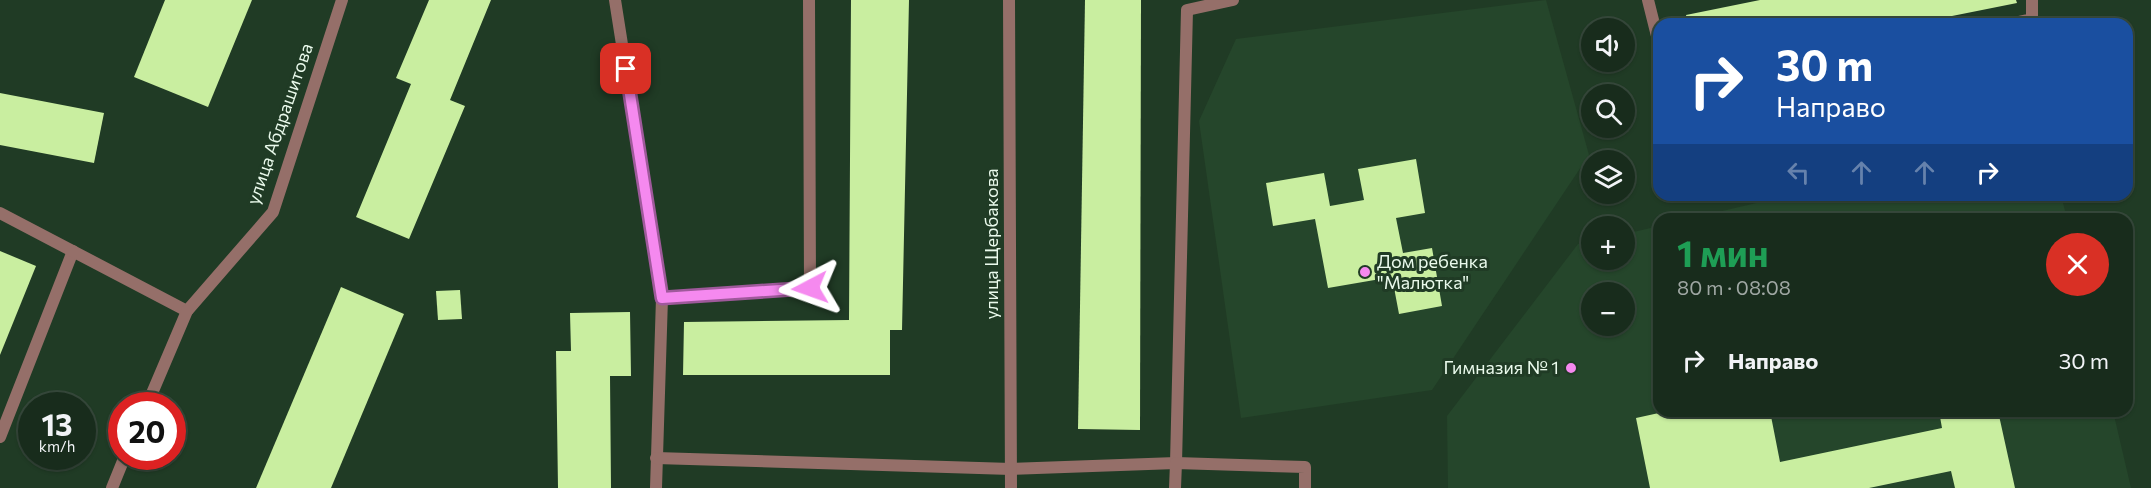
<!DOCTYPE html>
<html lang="ru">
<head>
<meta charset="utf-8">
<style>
  body { margin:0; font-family:Commissioner,sans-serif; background:#213425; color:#f1f3f6; height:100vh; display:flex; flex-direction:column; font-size:22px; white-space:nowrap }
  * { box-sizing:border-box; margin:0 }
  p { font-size:20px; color:#9fa7a3 }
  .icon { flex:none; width:33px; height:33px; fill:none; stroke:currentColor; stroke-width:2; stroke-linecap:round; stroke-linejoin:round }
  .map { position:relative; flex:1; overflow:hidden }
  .side { position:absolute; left:1653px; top:213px; width:480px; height:204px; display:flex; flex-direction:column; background:#182c1c; border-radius:18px; box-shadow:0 2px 4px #0004,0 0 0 2px #36483b }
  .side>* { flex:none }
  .top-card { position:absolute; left:1653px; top:18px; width:480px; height:183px; border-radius:18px; box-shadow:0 2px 4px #0004,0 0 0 2px #36483b; background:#1a4fa0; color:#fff; overflow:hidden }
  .fabs { position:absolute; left:1581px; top:18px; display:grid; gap:12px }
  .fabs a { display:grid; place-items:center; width:54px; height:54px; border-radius:50%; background:#182c1c; box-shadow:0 2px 4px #0004,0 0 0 2px #36483b; font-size:30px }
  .speed { position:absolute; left:18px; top:392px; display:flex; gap:12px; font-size:30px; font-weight:700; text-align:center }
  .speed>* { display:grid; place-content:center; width:78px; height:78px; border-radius:50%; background:#182c1c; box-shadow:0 2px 4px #0004,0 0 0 2px #36483b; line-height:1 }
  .speed small { font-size:15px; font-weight:400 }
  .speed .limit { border:9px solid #d22; background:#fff; color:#111 }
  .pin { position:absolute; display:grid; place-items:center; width:51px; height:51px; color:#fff; margin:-26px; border-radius:12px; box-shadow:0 3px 9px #0006 }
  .me { position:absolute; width:66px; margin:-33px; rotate:266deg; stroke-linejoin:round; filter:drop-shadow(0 0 4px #0008) }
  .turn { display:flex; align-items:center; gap:21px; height:126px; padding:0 24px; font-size:27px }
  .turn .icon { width:78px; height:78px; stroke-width:2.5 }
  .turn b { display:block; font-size:42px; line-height:51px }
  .lanes { display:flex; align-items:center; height:57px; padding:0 24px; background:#0003; justify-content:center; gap:30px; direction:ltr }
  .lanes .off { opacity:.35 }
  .round { display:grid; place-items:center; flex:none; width:63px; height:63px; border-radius:32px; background:#213425 }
  .overview { display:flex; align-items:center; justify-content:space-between; height:102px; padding:0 24px }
  h1 { font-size:36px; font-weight:700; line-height:45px; color:#1e9e55 }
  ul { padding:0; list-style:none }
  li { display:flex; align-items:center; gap:18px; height:90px; padding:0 24px }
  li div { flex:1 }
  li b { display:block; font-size:22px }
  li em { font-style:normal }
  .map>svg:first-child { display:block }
  .built { fill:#25462b; fill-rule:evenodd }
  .building { fill:#c9eea0 }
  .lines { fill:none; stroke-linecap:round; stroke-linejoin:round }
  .service { stroke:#956f69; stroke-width:12 }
  .minor { stroke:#956f69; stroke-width:12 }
  .route-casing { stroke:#9f599b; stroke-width:15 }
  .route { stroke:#f589ef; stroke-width:10 }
  .poi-dot { fill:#f589ef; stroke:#203b25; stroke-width:2 }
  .labels { text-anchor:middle; stroke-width:6; stroke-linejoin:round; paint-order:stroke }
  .street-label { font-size:18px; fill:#eafaec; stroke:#203b25 }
  .poi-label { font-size:18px; fill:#eafaec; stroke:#203b25; text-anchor:start }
</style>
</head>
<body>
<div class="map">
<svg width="2151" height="488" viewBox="0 0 2151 488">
  <rect width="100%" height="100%" fill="#203b25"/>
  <g class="built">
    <path d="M1546,0L1589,155L1432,390L1241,418L1199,121L1236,39Z"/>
    <path d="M1791,195H2061L2067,219H1688Z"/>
    <path d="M1659,226V411H2113L2131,488H1448L1447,416L1578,244L1591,241L1592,260H1624L1625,234ZM1592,292H1624V326H1592Z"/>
  </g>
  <g class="building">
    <path d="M165,0H252L208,107L134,77Z"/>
    <path d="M429,0H491L450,100L465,106L409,239L356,217L411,84L396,78Z"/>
    <path d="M851,0H909L902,330H890V375H683L684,322L849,320Z"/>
    <path d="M1085,0H1141L1140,430L1078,429Z"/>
    <path d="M1760,0H2016L2017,3L1912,24H1688L1686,15Z"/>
    <path d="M0,93L104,113L94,163L0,145Z"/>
    <path d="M1416,159L1425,213L1396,218L1403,253L1432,248L1442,306L1399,314L1392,277L1328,288L1315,219L1273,226L1266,183L1324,173L1330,206L1364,200L1358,169Z"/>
    <path d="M0,251L36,266L0,355Z"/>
    <path d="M341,287L404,314L331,488H256Z"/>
    <path d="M460,290L462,319L438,320L436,291Z"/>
    <path d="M630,312L631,376H610L611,488H558L556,351H571L570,313Z"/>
    <path d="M1668,411H1770L1780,462L1942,428L1939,411H1998L2015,488H1955L1951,471L1869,488H1650L1636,418Z"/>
  </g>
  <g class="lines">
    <g class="service">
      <path d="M615,0L662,298L656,488"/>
      <path d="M1648,0L1659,44"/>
      <path d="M2009,24L2032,19V0"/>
      <path d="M662,298L810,288L809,0"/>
      <path d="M0,437L73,251"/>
      <path d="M656,458L1011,469L1176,463L1187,10L1233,0"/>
      <path d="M1175,488L1176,463L1305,467V488"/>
    </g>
    <g class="minor">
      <path d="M1009,0L1011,488"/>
      <path d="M0,213L187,311"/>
      <path d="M147,405L187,311L273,212L342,0"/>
      <path d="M112,488L125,456"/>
    </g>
  </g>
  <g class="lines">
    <defs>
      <path id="route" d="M626,69L662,298L810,288"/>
    </defs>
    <use href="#route" class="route-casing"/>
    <use href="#route" class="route"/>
  </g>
  <g class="poi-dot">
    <circle cx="1365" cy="272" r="6"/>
    <circle cx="1571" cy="368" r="6"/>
  </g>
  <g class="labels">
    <g class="street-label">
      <text transform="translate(280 124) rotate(-71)" y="6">улица Абдрашитова</text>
      <text transform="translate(992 244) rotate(-90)" y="6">улица Щербакова</text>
    </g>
    <g class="poi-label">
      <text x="1377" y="268">Дом ребенка<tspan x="1377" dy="21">"Малютка"</tspan></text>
      <text x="1559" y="374" text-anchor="end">Гимназия № 1</text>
    </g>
  </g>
</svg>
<div class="fabs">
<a><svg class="icon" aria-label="sound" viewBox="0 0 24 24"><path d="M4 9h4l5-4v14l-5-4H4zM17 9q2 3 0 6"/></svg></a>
<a><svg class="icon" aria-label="search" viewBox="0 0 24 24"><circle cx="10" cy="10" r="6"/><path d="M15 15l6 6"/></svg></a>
<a><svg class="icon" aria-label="layers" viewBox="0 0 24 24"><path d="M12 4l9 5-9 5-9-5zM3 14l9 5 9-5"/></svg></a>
<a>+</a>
<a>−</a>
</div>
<div class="speed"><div>13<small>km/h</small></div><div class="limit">20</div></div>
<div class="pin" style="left:626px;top:69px;background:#d93025"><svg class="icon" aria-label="arrive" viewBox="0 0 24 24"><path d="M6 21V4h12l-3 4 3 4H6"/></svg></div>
<svg class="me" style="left:810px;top:288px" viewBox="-20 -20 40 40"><path d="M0-17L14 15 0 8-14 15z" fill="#f589ef" stroke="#fff" stroke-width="4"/></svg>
<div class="top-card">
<div class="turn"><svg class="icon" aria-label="right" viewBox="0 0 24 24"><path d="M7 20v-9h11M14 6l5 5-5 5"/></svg><div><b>30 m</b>Направо</div></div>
<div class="lanes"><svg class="icon off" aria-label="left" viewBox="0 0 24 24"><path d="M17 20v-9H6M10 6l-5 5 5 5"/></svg><svg class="icon off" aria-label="ahead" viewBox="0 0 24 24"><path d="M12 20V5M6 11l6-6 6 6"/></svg><svg class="icon off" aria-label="ahead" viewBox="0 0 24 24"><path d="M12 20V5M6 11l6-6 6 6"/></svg><svg class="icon" aria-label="right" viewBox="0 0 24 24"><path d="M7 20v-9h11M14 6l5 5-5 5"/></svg></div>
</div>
<section class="side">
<div class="overview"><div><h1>1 мин</h1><p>80 m · 08:08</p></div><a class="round" style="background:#d93025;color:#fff"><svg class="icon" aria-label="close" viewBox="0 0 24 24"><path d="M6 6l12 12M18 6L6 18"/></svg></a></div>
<ul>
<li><svg class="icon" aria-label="right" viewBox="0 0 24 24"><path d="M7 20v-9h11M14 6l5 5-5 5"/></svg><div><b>Направо</b></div><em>30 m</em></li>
</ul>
</section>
</div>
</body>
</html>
